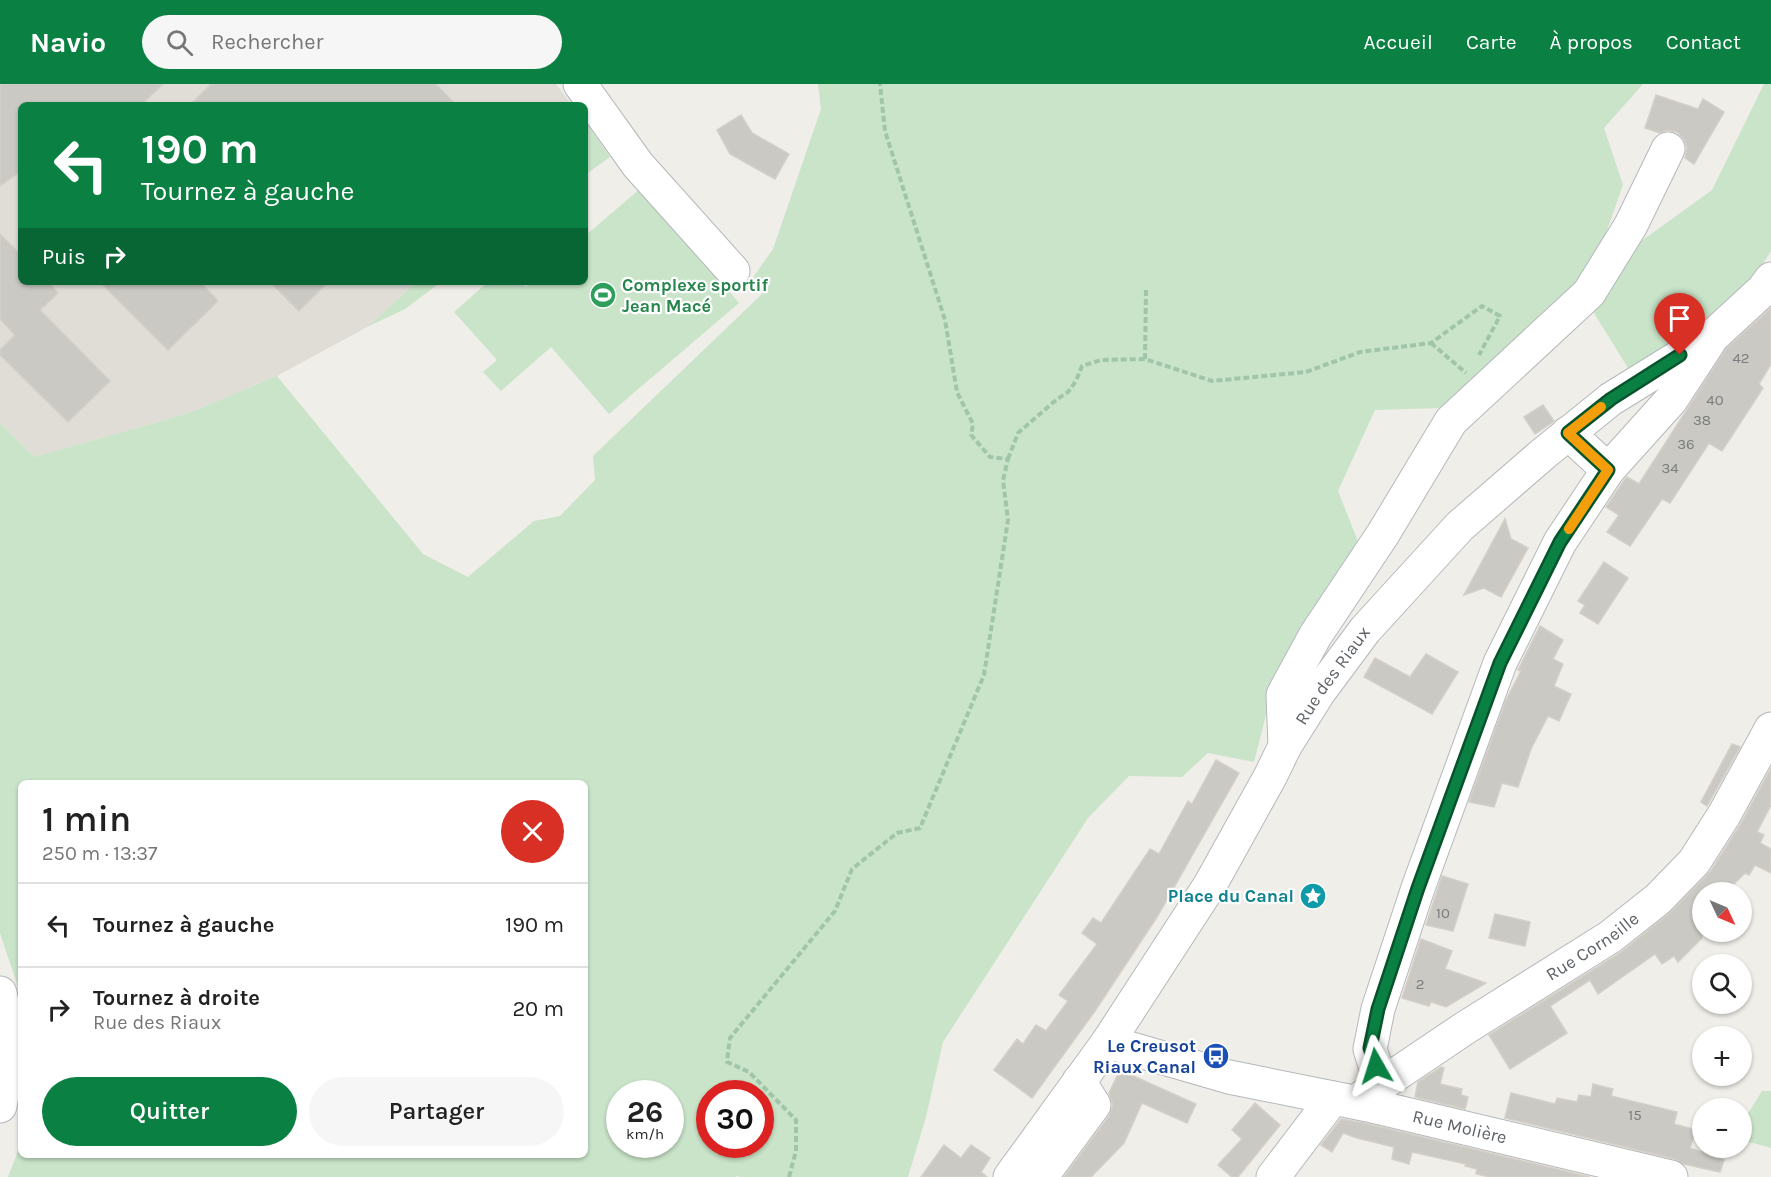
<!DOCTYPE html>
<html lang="fr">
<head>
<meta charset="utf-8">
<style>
  body { margin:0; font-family:Karla,sans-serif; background:#f6f6f6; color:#222; height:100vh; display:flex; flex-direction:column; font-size:22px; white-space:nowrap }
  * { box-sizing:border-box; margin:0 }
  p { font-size:20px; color:#767676 }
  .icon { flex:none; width:33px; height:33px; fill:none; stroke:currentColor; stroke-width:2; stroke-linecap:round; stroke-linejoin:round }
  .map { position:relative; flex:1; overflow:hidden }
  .panel { position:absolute; left:18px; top:696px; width:570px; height:378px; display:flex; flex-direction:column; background:#fff; border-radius:9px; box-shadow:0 2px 4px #0004 }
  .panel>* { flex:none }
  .banner { position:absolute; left:18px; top:18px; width:570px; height:183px; border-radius:9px; box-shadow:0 2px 4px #0004; background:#0b8043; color:#fff; overflow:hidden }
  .needle { width:39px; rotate:134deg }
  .buttons { position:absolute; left:1692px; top:798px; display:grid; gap:12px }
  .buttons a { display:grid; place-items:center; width:60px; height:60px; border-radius:50%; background:#fff; box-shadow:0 2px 4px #0004; font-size:30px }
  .speed { position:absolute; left:606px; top:996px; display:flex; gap:12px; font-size:30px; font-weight:700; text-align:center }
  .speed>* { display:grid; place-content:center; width:78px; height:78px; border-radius:50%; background:#fff; box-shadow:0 2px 4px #0004; line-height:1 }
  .speed small { font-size:15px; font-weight:400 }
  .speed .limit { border:9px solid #d22; background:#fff; color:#111 }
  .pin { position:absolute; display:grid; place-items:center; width:51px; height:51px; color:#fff; margin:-62px -26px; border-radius:50% 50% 50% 0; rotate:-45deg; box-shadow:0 0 6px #0007 }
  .pin .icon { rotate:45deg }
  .me { position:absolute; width:66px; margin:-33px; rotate:354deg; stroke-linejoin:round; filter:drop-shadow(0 0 4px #0008) }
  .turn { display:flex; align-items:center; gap:21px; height:126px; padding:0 24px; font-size:27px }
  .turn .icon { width:78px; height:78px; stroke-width:2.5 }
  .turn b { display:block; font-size:42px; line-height:51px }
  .then { display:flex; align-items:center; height:57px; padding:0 24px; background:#0003; gap:12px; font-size:22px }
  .round { display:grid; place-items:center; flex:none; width:63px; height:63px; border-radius:32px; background:#f6f6f6 }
  .overview { display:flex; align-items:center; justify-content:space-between; height:102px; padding:0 24px }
  h1 { font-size:36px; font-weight:600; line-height:45px }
  .button { display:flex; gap:12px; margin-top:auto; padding:12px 24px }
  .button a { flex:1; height:69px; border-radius:36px; background:#0b8043; color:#fff; font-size:24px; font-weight:600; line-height:69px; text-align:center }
  .button a+a { background:#f6f6f6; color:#222 }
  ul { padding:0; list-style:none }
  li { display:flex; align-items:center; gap:18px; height:84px; padding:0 24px; border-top:2px solid #e0e0e0 }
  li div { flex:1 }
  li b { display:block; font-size:22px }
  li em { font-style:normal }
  header { display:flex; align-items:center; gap:36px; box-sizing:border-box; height:84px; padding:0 30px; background:#0b8043; color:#fff }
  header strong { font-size:28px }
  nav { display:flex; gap:33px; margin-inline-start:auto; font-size:21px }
  .search { width:420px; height:54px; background:#f6f6f6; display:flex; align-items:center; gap:15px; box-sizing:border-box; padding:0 21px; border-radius:33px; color:#767676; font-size:22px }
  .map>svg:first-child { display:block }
  .education { fill:#dfddd6 }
  .green { fill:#c9e4c8; fill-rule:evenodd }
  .building { fill:#cbc9c4; stroke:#d4cfc7; stroke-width:1.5 }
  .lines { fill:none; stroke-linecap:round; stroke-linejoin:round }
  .minor-casing { stroke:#b5b8bb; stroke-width:35 }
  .path { stroke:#a1c5aa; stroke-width:4; stroke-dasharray:6 3; stroke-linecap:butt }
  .minor { stroke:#fff; stroke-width:33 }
  .route-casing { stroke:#07532c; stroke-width:15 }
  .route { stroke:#0b8043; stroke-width:10 }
  .slow { stroke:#f59e0b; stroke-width:10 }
  .labels { text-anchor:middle; stroke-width:4.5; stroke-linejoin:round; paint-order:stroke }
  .number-label { font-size:15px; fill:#7a7c7e }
  .leisure-label { font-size:18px; font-weight:bold; fill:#27864d; stroke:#fff; text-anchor:start }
  .street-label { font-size:18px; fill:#5f6367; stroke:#fff }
  .culture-label { font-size:18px; font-weight:bold; fill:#0d838f; stroke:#fff; text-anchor:end }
  .transit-label { font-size:18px; font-weight:bold; fill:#164399; stroke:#fff; text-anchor:end }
</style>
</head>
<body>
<header>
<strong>Navio</strong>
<div class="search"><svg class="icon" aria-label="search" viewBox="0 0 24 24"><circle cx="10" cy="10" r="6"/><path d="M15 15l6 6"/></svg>Rechercher</div>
<nav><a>Accueil</a><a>Carte</a><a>À propos</a><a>Contact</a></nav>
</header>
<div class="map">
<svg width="1771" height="1093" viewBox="0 0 1771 1093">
  <rect width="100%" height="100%" fill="#f0eee8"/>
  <path class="education" d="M0,0H556L572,21H21V198H416L369,242L277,292L186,330L34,373L0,339Z"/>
  <g class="green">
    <path d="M818,0H1643L1604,44L1623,101L1587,202L1441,324L1375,326L1338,407L1361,465L1275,596L1254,678L1208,669L1182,693L1129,692L1088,734L943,958L926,1033L908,1093H739L738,1091L736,1093H8L21,1059V1071H585V699H21V912L0,849V339L34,373L186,330L277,292L423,470L468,493L534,437L560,432L595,396L593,372L762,210L752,195L773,165L821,25ZM620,1010H670V1060H620ZM710,1010H760V1060H710Z"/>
    <path d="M1764,0H1771V167L1751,198L1707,240L1656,271L1628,284L1594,229L1640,158L1712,106Z"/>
    <path d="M586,39L610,73L585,91V40Z"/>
    <path d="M642,103L739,219L609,330L551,263L501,307L483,288L497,276L454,228L488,198H522L526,203L531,198H585V152Z"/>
    <path d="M416,198H441L405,225L369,242Z"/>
    <path d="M1762,1007H1771V1064L1742,1056V1039Z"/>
  </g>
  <g class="building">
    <path d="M0,0H163L141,21H21V87L0,102Z"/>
    <path d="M211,0H436L456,21H190Z"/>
    <path d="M1656,11L1698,25L1703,15L1724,28L1694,80L1685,74L1687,63L1683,54L1677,48L1667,46L1660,49L1645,44Z"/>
    <path d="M741,31L752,49L789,70L775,95L730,70L717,46Z"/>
    <path d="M0,150L21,171V198H48L58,209L40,226L110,297L68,338L0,271V266L15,251L0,235Z"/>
    <path d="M100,198H200L218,217L168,266Z"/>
    <path d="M270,198H328L299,227Z"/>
    <path d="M1771,224V280L1759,300L1763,304L1722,367L1709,359L1670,419L1662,415L1630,462L1607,448L1619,431L1606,423L1623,398L1627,393L1639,400L1726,265Z"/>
    <path d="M1543,321L1554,337L1535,350L1524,333Z"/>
    <path d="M1505,435L1511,455L1528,464L1501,513L1484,504L1464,511Z"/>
    <path d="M1604,478L1628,494L1598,540L1580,529L1585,521L1578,517Z"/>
    <path d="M1540,542L1563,556L1553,575L1563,580L1554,602L1571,610L1559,637L1548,632L1531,665L1518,703L1502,699L1494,723L1469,718L1506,616L1521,587L1518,586Z"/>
    <path d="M1426,570L1458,588L1432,630L1364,593L1375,574L1410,593Z"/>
    <path d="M1732,660L1740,663L1707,722L1701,718Z"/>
    <path d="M1216,676L1239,689L1157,833L1095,927L1032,1014L994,986L1017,955L1023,960L1036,941L1046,947L1068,917L1059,911L1097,860L1082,849L1093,834L1101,839L1150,765L1159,770L1188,717L1192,720Z"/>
    <path d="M1771,684V721L1757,748L1764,751L1760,759L1771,765V789L1755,781L1749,791L1745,789L1726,808H1702V854L1678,878L1674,872L1662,880L1655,870L1598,910L1590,896L1550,922L1567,949L1510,985L1489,951L1620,869L1671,828L1710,788L1740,741Z"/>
    <path d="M1442,792L1468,800L1453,847L1426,841Z"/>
    <path d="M1495,830L1530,838L1525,862L1489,854Z"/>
    <path d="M1421,855L1452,867L1445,885L1486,899L1446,923L1431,918L1429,922L1402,914Z"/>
    <path d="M1441,983L1444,984L1440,1000L1462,1005L1461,1011L1468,1013L1465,1025L1415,1013L1418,998Z"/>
    <path d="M1120,986L1196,1020L1187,1039L1142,1019L1124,1059L1091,1093H1064L1109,1032L1113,1021L1109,1009Z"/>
    <path d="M1593,1000L1613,1005L1611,1012L1677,1028L1674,1040L1696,1046L1690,1064L1724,1076L1720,1088L1684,1080L1675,1075L1505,1034L1511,1009L1555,1020L1557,1014L1577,1018L1579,1011L1591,1013Z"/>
    <path d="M1255,1019L1280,1041L1238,1093H1232L1218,1081L1242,1055L1232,1046Z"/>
    <path d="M1341,1035L1364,1039L1590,1093H1490L1476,1090L1477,1085L1465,1082L1466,1080L1412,1068L1409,1080L1392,1075L1394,1063L1357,1054L1343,1049L1332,1068L1321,1061Z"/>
    <path d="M944,1061L961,1074L971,1061L990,1074L981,1088L987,1093H921Z"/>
  </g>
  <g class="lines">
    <defs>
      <g id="minor">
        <path d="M580,0L638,81L733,187"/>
        <path d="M1568,349L1608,386"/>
        <path d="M1285,662L1283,611L1315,552L1383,450L1451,337L1589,209L1631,141L1668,65"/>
        <path d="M0,909C9,947 8,984 0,1022"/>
        <path id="s1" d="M1108,958L1229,993L1368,1021L1671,1093"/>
        <path d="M1381,1000L1370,965L1378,925L1418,804L1500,579L1560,458L1608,386L1671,316L1709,258"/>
        <path id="s2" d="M1364,1012L1465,944L1610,853L1658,815L1694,778L1724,731L1771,645"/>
        <path id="s3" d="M1010,1093L1108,958L1210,801L1271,691L1285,662L1319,608L1365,546L1460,442L1543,370L1611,315L1713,252L1763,206L1771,195"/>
        <path d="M1041,1093L1094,1021L1079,997"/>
        <path d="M1273,1093L1333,1014"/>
      </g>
    </defs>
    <use href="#minor" class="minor-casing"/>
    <g class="path">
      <path d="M1146,206L1145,275L1212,297L1306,288L1360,268L1431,259L1482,222L1500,232L1479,271"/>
      <path d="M1431,259L1466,289"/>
      <path d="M1008,375L1018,349L1056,316L1068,308L1076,297L1082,282L1101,276L1145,275"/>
      <path d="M789,1093L796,1067V1036L749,988L727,978L730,954L835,827L852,785L897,749L920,744L984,591L1008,436L1003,396L1008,375L990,373L971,351L973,340L957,308L945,236L885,47L880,0"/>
    </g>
    <use href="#minor" class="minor"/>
  </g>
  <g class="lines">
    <defs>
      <path id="route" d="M1376,982L1370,964L1378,925L1418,804L1500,579L1560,458L1608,386L1568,349L1611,315L1680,271"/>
    </defs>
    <use href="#route" class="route-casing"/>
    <use href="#route" class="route"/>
    <path class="slow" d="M1569,445L1608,386L1568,349L1601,323"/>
  </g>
  <defs>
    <symbol id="stadium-disc" viewBox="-11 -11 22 22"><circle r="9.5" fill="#2e9e5b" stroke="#fff"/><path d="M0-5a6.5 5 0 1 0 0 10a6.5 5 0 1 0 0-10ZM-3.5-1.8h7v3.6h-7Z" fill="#fff"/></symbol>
    <symbol id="sight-disc" viewBox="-11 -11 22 22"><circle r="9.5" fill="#0f9aa8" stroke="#fff"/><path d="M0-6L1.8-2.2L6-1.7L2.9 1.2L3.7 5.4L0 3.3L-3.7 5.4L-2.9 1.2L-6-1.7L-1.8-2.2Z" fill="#fff"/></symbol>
    <symbol id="bus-disc" viewBox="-11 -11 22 22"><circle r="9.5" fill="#1a4fb4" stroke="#fff"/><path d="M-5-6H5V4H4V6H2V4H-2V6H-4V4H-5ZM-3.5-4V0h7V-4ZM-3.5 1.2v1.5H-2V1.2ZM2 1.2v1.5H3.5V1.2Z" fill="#fff"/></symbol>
  </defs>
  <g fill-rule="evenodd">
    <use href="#stadium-disc" x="588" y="196" width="30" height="30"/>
    <use href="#sight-disc" x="1298" y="797" width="30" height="30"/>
    <use href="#bus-disc" x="1201" y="957" width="30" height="30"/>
  </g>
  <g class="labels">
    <g class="number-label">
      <text x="1741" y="279">42</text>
      <text x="1715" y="321">40</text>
      <text x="1702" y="341">38</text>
      <text x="1686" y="365">36</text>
      <text x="1670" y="389">34</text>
      <text x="1443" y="834">10</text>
      <text x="1420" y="905">2</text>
      <text x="1635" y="1036">15</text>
    </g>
    <g class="leisure-label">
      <text x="622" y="207">Complexe sportif<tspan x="622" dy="21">Jean Macé</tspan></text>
    </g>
    <g class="street-label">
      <text dy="6" stroke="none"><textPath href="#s3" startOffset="597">Rue des Riaux</textPath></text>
      <text dy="6" stroke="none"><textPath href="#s2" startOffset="273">Rue Corneille</textPath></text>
      <text dy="6" stroke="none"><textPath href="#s1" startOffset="362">Rue Molière</textPath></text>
    </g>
    <g class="culture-label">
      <text x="1294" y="818">Place du Canal</text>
    </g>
    <g class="transit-label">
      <text x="1196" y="968">Le Creusot<tspan x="1196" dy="21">Riaux Canal</tspan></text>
    </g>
  </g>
</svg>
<div class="buttons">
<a><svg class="needle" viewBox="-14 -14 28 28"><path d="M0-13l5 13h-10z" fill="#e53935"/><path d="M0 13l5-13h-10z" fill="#767676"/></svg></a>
<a><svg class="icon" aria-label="search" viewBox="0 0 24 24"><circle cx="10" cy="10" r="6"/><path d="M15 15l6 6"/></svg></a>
<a>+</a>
<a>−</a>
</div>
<div class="speed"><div>26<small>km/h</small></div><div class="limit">30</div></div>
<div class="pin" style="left:1680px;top:271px;background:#d93025"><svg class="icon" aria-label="arrive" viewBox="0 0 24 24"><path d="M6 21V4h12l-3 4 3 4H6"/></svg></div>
<svg class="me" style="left:1376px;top:982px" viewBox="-20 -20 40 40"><path d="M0-17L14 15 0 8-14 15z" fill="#0b8043" stroke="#fff" stroke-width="4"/></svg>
<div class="banner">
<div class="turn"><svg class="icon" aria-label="left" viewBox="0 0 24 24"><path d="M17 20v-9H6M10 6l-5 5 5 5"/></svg><div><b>190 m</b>Tournez à gauche</div></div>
<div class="then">Puis<svg class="icon" aria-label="right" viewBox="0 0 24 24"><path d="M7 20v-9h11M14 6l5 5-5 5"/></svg></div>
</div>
<section class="panel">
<div class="overview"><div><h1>1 min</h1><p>250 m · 13:37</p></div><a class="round" style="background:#d93025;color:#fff"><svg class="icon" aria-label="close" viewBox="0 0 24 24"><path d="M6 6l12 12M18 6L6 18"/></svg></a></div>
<ul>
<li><svg class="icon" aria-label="left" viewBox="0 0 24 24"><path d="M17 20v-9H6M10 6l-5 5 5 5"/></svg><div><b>Tournez à gauche</b></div><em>190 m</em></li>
<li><svg class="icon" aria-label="right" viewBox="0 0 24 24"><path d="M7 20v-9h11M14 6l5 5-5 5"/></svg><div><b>Tournez à droite</b><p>Rue des Riaux</p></div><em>20 m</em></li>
</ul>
<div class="button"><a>Quitter</a><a>Partager</a></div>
</section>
</div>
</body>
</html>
